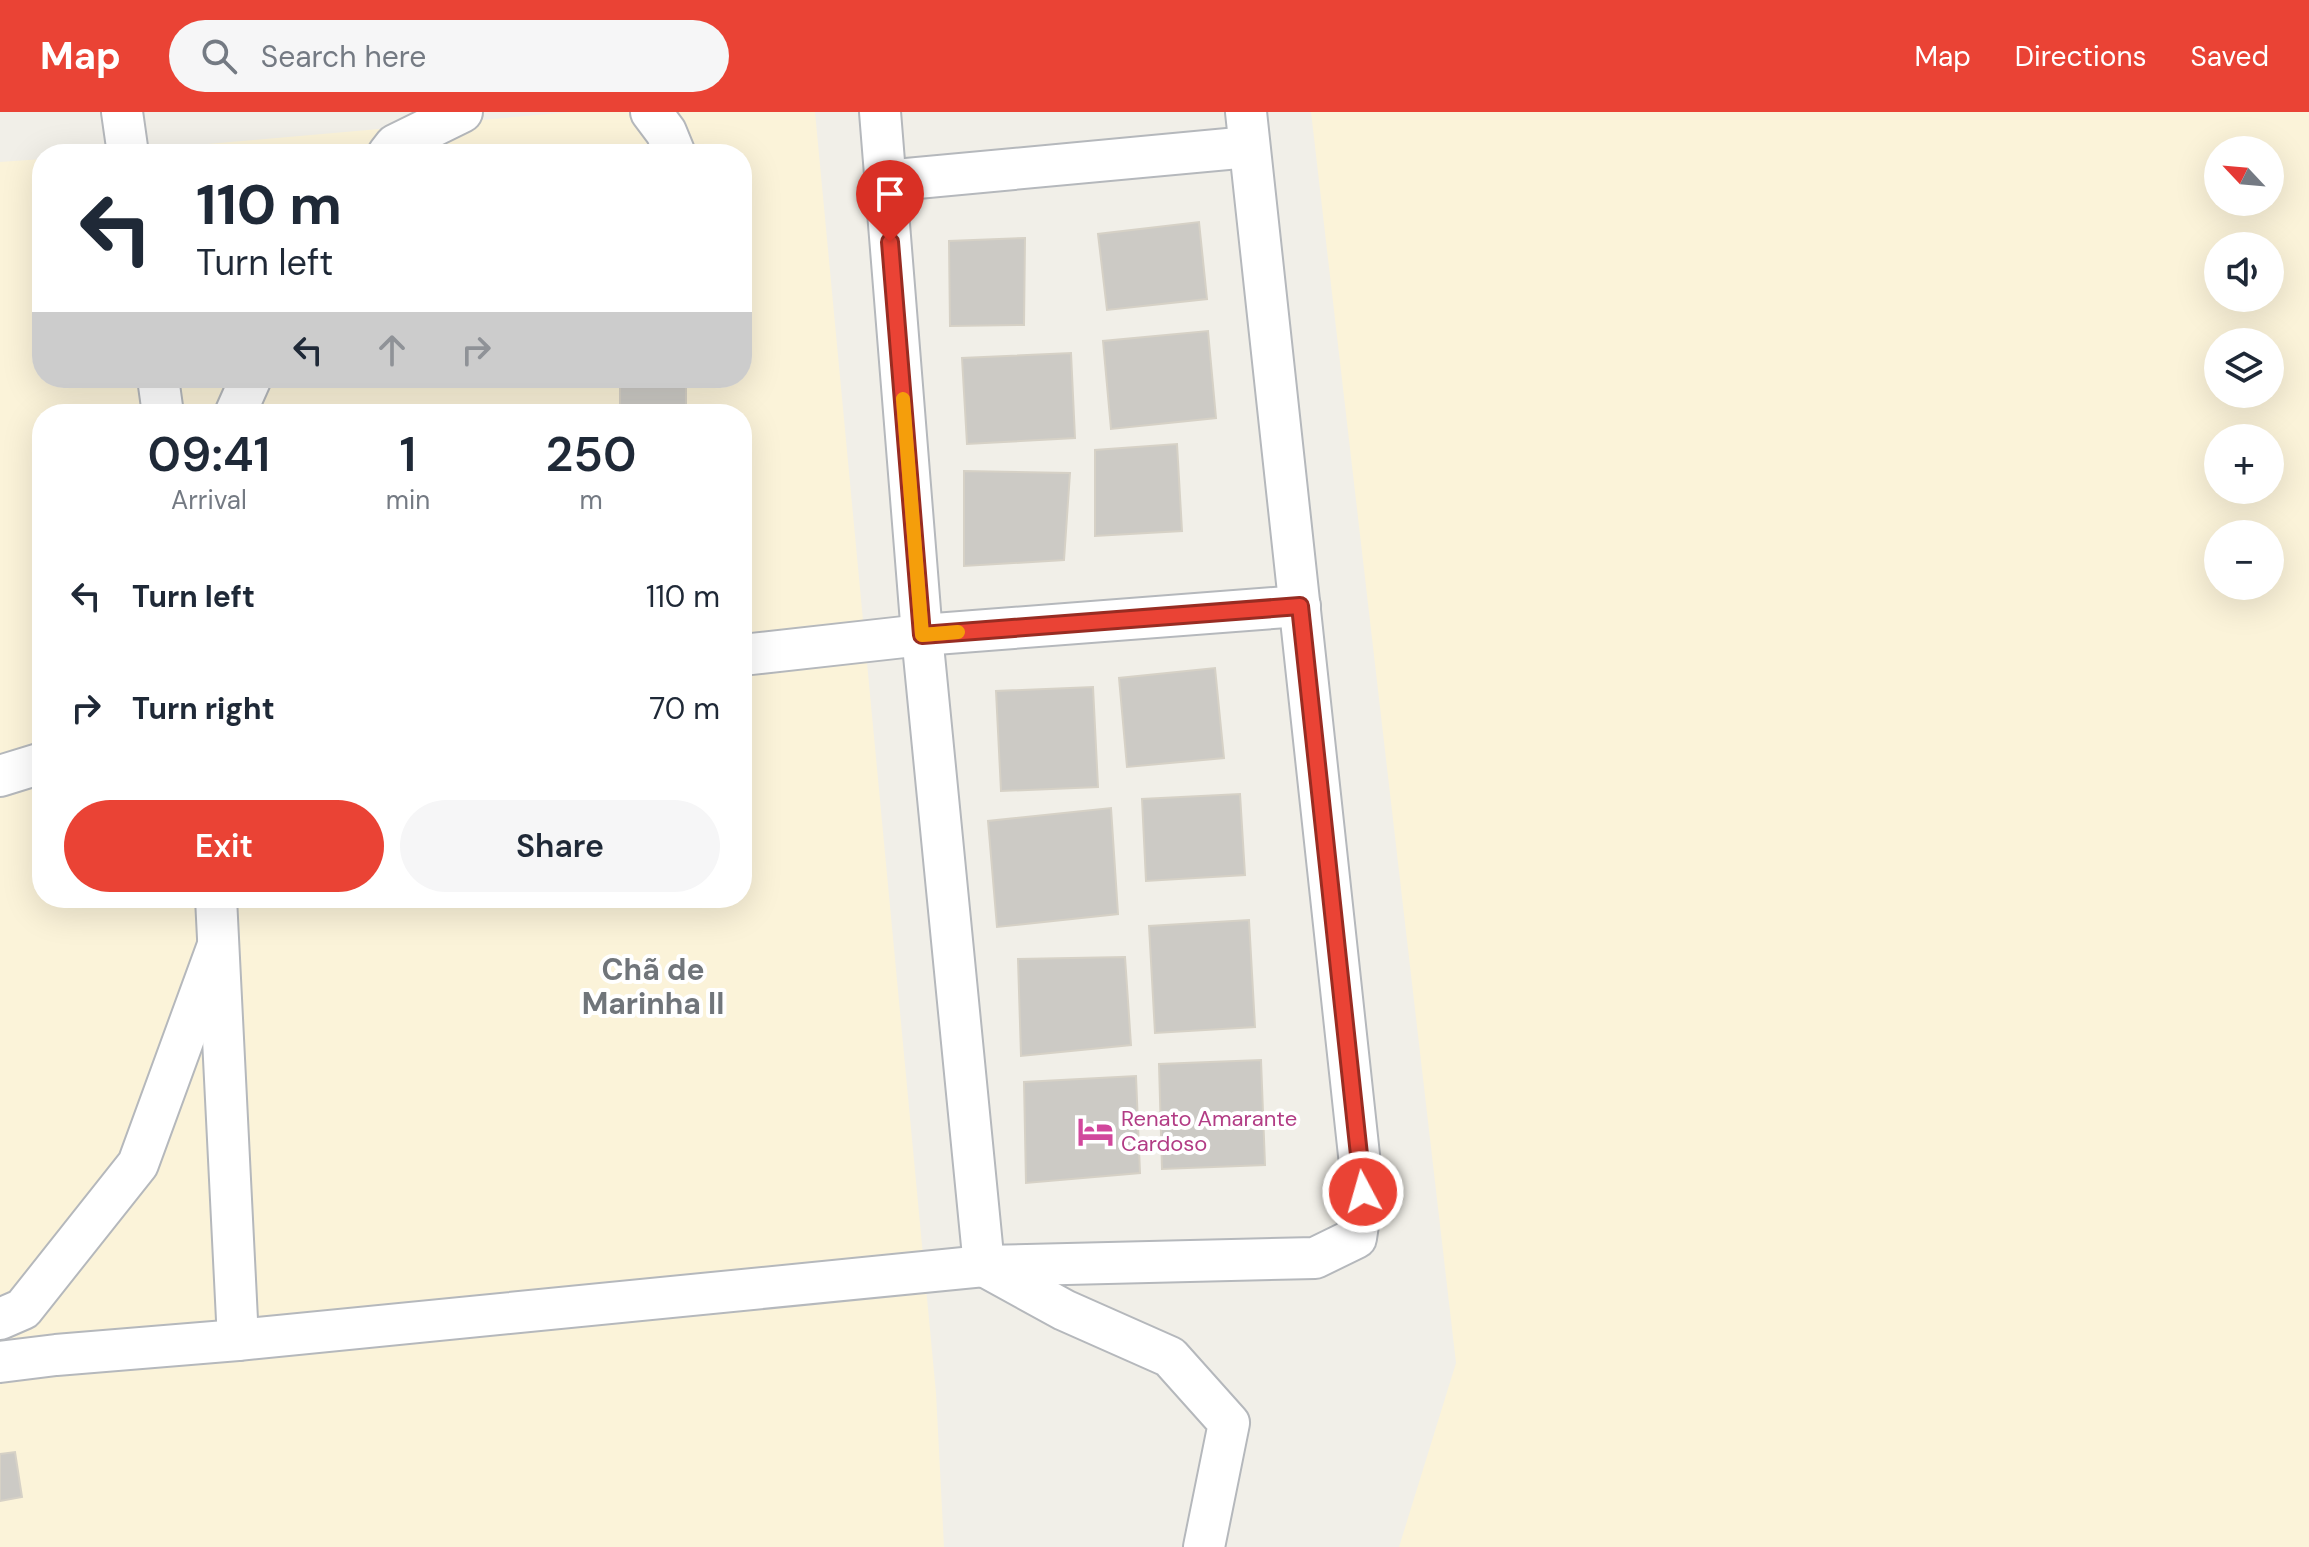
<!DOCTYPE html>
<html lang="en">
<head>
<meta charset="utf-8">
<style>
  body { margin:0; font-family:"DM Sans",sans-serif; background:#f6f6f7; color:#1f2937; height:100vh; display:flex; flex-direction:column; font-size:30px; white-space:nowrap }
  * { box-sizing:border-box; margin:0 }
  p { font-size:26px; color:#747a83 }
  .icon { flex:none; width:44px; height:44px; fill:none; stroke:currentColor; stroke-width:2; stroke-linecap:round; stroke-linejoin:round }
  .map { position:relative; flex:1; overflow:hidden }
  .details { position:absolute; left:32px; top:292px; width:720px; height:504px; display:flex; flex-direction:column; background:#fff; border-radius:32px; box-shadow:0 8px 32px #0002 }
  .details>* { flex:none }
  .banner { position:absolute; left:32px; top:32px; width:720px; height:244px; border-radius:32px; box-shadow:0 8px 32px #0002; background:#fff; color:#1f2937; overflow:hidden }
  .needle { width:52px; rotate:296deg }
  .buttons { position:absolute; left:2204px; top:24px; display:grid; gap:16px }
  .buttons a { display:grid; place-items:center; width:80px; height:80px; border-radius:50%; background:#fff; box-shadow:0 8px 32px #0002; font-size:40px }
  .pin { position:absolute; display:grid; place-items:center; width:68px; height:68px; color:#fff; margin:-82px -34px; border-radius:50% 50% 50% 0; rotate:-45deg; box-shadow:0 0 8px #0007 }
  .pin .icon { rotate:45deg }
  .me { position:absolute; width:88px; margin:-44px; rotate:354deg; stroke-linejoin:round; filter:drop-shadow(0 0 6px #0008) }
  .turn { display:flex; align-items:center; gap:28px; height:168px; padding:0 32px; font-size:36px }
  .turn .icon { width:104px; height:104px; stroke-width:2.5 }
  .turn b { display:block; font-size:56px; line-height:68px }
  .lanes { display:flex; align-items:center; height:76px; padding:0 32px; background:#0003; justify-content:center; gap:40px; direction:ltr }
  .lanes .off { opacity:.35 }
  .eta { display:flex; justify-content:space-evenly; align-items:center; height:136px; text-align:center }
  .eta b { font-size:48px; font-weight:600; line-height:56px }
  .button { display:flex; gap:16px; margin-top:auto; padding:16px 32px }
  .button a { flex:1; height:92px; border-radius:48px; background:#ea4335; color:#fff; font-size:32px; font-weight:600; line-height:92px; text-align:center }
  .button a+a { background:#f6f6f7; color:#1f2937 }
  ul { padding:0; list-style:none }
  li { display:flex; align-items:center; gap:24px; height:112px; padding:0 32px }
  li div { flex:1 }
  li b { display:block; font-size:30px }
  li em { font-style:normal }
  header { display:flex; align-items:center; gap:48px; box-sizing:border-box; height:112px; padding:0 40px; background:#ea4335; color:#fff }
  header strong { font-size:38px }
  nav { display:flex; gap:44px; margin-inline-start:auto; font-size:28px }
  .search { width:560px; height:72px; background:#f6f6f7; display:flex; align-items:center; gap:20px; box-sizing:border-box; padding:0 28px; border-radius:44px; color:#747a83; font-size:30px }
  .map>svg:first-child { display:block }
  .sand { fill:#fbf3d9; fill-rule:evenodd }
  .building { fill:#cccac5; stroke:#d6d1c6; stroke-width:2 }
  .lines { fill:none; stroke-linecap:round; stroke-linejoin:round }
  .minor-casing { stroke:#b5b8bc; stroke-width:44 }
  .minor { stroke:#fff; stroke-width:40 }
  .route-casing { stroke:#982c22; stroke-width:20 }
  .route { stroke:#ea4335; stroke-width:14 }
  .slow { stroke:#f59e0b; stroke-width:14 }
  .labels { text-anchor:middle; stroke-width:8; stroke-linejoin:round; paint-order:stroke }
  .hotel-label { font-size:22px; fill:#b23c85; stroke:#fff; text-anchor:start }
  .district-label { font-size:30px; font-weight:bold; fill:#70757a; stroke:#fff }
</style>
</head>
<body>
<header>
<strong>Map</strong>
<div class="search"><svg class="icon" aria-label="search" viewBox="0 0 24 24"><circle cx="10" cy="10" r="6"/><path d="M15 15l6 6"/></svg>Search here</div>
<nav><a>Map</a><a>Directions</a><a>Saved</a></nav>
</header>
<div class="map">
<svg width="2309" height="1435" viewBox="0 0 2309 1435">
  <rect width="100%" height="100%" fill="#f1efe8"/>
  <g class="sand">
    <path d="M572,0H815L936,1281L944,1435H0V50L42,47V266H742V42H94ZM42,302H742V786H42Z"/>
    <path d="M1311,0H2309V1435H1399L1456,1251ZM2218,38H2270V90H2218ZM2218,134H2270V186H2218ZM2218,230H2270V282H2218ZM2218,326H2270V378H2218ZM2218,422H2270V474H2218Z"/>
  </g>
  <g class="building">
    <path d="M1199,110L1207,187L1107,198L1098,122Z"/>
    <path d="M1025,126L1024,213L950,214L949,129Z"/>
    <path d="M1208,219L1216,306L1111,317L1103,229Z"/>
    <path d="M1071,241L1075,326L967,332L962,246Z"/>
    <rect x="620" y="266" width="66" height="36"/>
    <path d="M1177,332L1182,419L1095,424V338Z"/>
    <path d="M964,359L1070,361L1064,448L964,454Z"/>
    <path d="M1215,556L1224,646L1127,655L1119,566Z"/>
    <path d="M1093,575L1098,675L1001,679L996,579Z"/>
    <path d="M1240,682L1245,763L1146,769L1142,687Z"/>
    <path d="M1111,696L1118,802L997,815L988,709Z"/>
    <path d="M1249,808L1255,915L1155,921L1149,814Z"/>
    <path d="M1125,845L1131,933L1021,944L1018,847Z"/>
    <path d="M1261,948L1265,1053L1162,1057L1159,952Z"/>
    <path d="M1136,964L1140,1061L1026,1071L1024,970Z"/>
    <path d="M15,1340L22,1385L0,1389V1342Z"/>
  </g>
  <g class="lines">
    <defs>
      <g id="minor">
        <path d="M122,0L128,42"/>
        <path d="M651,0L666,20L675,42"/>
        <path d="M880,0L922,523L984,1154L1064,1198L1170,1245L1229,1311L1204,1435"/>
        <path d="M388,42L395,33L462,0"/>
        <path d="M885,69L1249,35"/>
        <path d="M158,266L163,302"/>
        <path d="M235,302L251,266"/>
        <path d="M742,543L922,523L1300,494"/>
        <path d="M0,664L42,651"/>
        <path d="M216,786L238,1228"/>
        <path d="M0,1207L23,1197L138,1052L218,833"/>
        <path d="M0,1250L56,1243L238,1228L984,1154L1315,1146L1356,1126L1363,1080L1246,0"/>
      </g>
    </defs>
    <use href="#minor" class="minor-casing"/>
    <use href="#minor" class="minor"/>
  </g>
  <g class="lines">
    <defs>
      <path id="route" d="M890,130L922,523L1300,494L1363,1080"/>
    </defs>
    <use href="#route" class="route-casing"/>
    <use href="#route" class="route"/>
    <path class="slow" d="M903,287L922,523L958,520"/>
  </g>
  <defs>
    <symbol id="hotel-bare" viewBox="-9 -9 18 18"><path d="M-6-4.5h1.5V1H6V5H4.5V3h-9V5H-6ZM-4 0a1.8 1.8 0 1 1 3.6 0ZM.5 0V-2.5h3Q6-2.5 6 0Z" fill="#d1479c" stroke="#fff" stroke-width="2.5" paint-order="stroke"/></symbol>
  </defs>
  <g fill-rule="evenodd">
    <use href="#hotel-bare" x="1070" y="994" width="51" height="51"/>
  </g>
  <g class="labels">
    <g class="hotel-label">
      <text x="1121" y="1014">Renato Amarante<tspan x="1121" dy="25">Cardoso</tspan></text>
    </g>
    <g class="district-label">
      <text x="653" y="868">Chã de<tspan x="653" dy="34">Marinha II</tspan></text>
    </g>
  </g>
</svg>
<div class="buttons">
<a><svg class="needle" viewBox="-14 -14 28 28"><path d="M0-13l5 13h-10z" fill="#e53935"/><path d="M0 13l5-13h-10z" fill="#747a83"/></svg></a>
<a><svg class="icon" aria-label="sound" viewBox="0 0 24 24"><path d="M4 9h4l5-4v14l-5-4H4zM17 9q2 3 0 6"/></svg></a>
<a><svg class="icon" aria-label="layers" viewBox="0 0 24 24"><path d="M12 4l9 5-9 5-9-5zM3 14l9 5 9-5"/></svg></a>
<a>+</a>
<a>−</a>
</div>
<div class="pin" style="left:890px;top:130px;background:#d93025"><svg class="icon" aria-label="arrive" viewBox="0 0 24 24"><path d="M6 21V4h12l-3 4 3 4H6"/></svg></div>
<svg class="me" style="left:1363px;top:1080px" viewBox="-20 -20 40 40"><circle r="17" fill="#ea4335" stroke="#fff" stroke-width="3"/><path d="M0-11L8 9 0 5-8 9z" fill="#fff"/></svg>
<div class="banner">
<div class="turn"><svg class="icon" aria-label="left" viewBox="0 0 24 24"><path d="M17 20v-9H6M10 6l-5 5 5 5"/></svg><div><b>110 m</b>Turn left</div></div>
<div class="lanes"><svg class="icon" aria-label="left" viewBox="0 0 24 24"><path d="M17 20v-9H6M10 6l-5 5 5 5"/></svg><svg class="icon off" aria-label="ahead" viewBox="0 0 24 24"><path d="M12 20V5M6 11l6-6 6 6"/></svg><svg class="icon off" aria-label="right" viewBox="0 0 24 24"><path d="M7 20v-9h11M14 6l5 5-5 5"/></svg></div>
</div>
<section class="details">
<div class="eta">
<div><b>09:41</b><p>Arrival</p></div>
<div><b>1</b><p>min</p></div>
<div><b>250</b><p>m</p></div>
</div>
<ul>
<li><svg class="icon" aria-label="left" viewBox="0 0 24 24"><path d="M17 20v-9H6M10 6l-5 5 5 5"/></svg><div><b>Turn left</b></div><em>110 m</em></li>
<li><svg class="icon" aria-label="right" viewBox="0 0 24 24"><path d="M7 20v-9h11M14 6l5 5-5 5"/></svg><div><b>Turn right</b></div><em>70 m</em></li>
</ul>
<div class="button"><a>Exit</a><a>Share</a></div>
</section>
</div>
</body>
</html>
